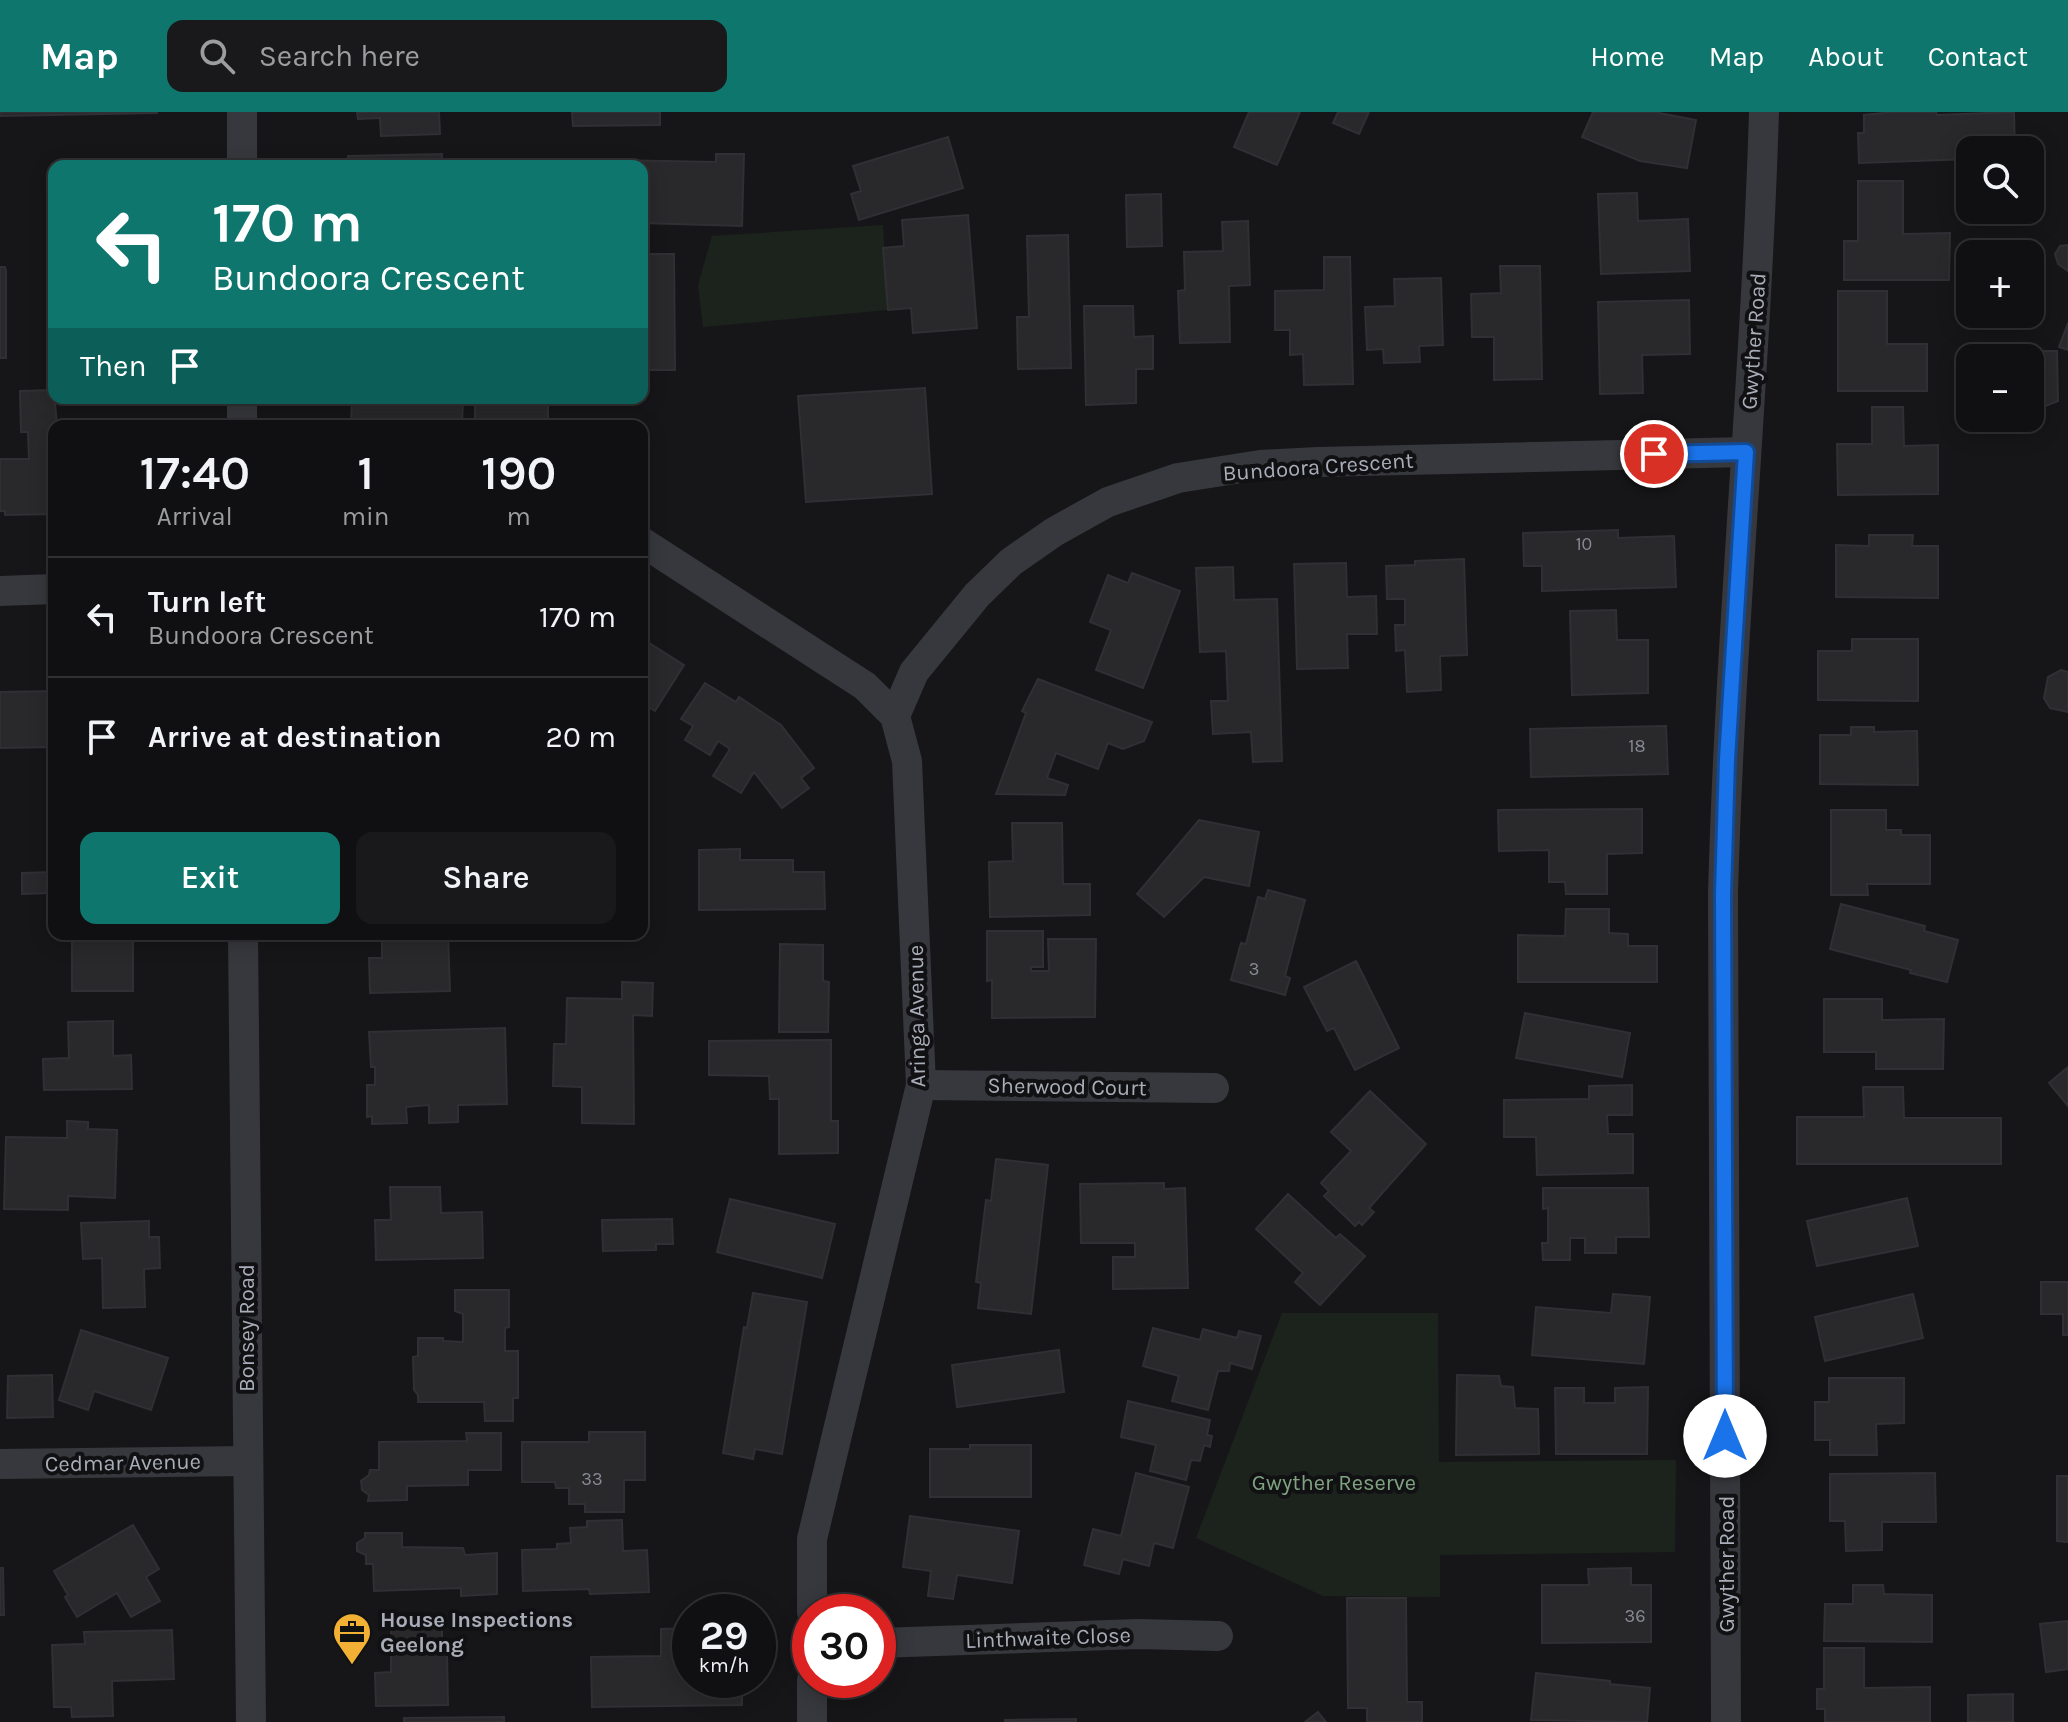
<!DOCTYPE html>
<html lang="en">
<head>
<meta charset="utf-8">
<style>
  body { margin:0; font-family:Karla,sans-serif; background:#19191b; color:#f1f3f6; height:100vh; display:flex; flex-direction:column; font-size:30px; white-space:nowrap }
  * { box-sizing:border-box; margin:0 }
  p { font-size:26px; color:#9c9d9f }
  .icon { flex:none; width:44px; height:44px; fill:none; stroke:currentColor; stroke-width:2; stroke-linecap:round; stroke-linejoin:round }
  .map { position:relative; flex:1; overflow:hidden }
  .sheet { position:absolute; left:48px; top:308px; width:600px; height:520px; display:flex; flex-direction:column; background:#101012; border-radius:16px; box-shadow:0 4px 20px #0003,0 0 0 2px #303032 }
  .sheet>* { flex:none }
  .top-card { position:absolute; left:48px; top:48px; width:600px; height:244px; border-radius:16px; box-shadow:0 4px 20px #0003,0 0 0 2px #303032; background:#0f766e; color:#fff; overflow:hidden }
  .fabs { position:absolute; left:1956px; top:24px; display:grid; gap:16px }
  .fabs a { display:grid; place-items:center; width:88px; height:88px; border-radius:16px; background:#101012; box-shadow:0 4px 20px #0003,0 0 0 2px #303032; font-size:40px }
  .speed { position:absolute; left:672px; top:1482px; display:flex; gap:16px; font-size:40px; font-weight:700; text-align:center }
  .speed>* { display:grid; place-content:center; width:104px; height:104px; border-radius:50%; background:#101012; box-shadow:0 4px 20px #0003,0 0 0 2px #303032; line-height:1 }
  .speed small { font-size:20px; font-weight:400 }
  .speed .limit { border:12px solid #d22; background:#fff; color:#111 }
  .pin { position:absolute; display:grid; place-items:center; width:68px; height:68px; color:#fff; margin:-34px; border:4px solid #fff; border-radius:50%; box-shadow:0 2px 8px #0007 }
  .me { position:absolute; width:88px; margin:-44px; rotate:0deg; stroke-linejoin:round; filter:drop-shadow(0 0 6px #0008) }
  .turn { display:flex; align-items:center; gap:28px; height:168px; padding:0 32px; font-size:36px }
  .turn .icon { width:104px; height:104px; stroke-width:2.5 }
  .turn b { display:block; font-size:56px; line-height:68px }
  .then { display:flex; align-items:center; height:76px; padding:0 32px; background:#0003; gap:16px; font-size:30px }
  .eta { display:flex; justify-content:space-evenly; align-items:center; height:136px; text-align:center }
  .eta b { font-size:48px; font-weight:600; line-height:56px }
  .cta { display:flex; gap:16px; margin-top:auto; padding:16px 32px }
  .cta a { flex:1; height:92px; border-radius:16px; background:#0f766e; color:#fff; font-size:32px; font-weight:600; line-height:92px; text-align:center }
  .cta a+a { background:#19191b; color:#f1f3f6 }
  ul { padding:0; list-style:none }
  li { display:flex; align-items:center; gap:24px; height:120px; padding:0 32px; border-top:2px solid #303032 }
  li div { flex:1 }
  li b { display:block; font-size:30px }
  li em { font-style:normal }
  header { display:flex; align-items:center; gap:48px; box-sizing:border-box; height:112px; padding:0 40px; background:#0f766e; color:#fff }
  header strong { font-size:38px }
  nav { display:flex; gap:44px; margin-inline-start:auto; font-size:28px }
  .search { width:560px; height:72px; background:#19191b; display:flex; align-items:center; gap:20px; box-sizing:border-box; padding:0 28px; border-radius:16px; color:#9c9d9f; font-size:30px }
  .map>svg:first-child { display:block }
  .green { fill:#1c231d }
  .building { fill:#29292c; stroke:#303034; stroke-width:2 }
  .lines { fill:none; stroke-linecap:round; stroke-linejoin:round }
  .minor { stroke:#37383d; stroke-width:30 }
  .route-casing { stroke:#114b97; stroke-width:20 }
  .route { stroke:#1a73e8; stroke-width:14 }
  .labels { text-anchor:middle; stroke-width:8; stroke-linejoin:round; paint-order:stroke }
  .number-label { font-size:18px; fill:#888b94 }
  .street-label { font-size:22px; fill:#a8adb8; stroke:#111113 }
  .park-label { font-size:22px; fill:#7fa381; stroke:#111113 }
  .poi-label { font-size:22px; font-weight:bold; fill:#a8adb8; stroke:#111113; text-anchor:start }
</style>
</head>
<body>
<header>
<strong>Map</strong>
<div class="search"><svg class="icon" aria-label="search" viewBox="0 0 24 24"><circle cx="10" cy="10" r="6"/><path d="M15 15l6 6"/></svg>Search here</div>
<nav><a>Home</a><a>Map</a><a>About</a><a>Contact</a></nav>
</header>
<div class="map">
<svg width="2068" height="1610" viewBox="0 0 2068 1610">
  <rect width="100%" height="100%" fill="#161618"/>
  <g class="green">
    <path d="M883,113L888,198L703,215L698,173L712,124Z"/>
    <path d="M1282,1201H1438L1439,1350L1676,1348L1675,1440L1440,1443V1485L1323,1484L1196,1426Z"/>
  </g>
  <g class="building">
    <path d="M0,0H157V1L0,4Z"/>
    <path d="M357,0H439L440,22L381,24L380,6L358,7Z"/>
    <path d="M572,0H660V13L573,14Z"/>
    <path d="M1249,0H1300L1277,53L1234,35Z"/>
    <path d="M1338,0H1369L1359,22L1333,11Z"/>
    <path d="M1593,0H1654L1696,8L1687,56L1640,49L1582,25Z"/>
    <path d="M1893,0H1936L1937,3L2014,0L2015,38H1970V47L1859,51L1858,21H1864V3Z"/>
    <path d="M948,25L963,76L859,108L851,82L861,79L853,54Z"/>
    <path d="M442,42V54H348V44Z"/>
    <path d="M716,42H744L742,114L642,111V54H613V48L716,50Z"/>
    <path d="M1858,69H1903V122L1950,121L1949,168H1844V129H1858Z"/>
    <path d="M1637,81L1638,109L1688,107L1690,159L1601,162L1598,82Z"/>
    <path d="M1161,82L1162,134L1127,135L1126,83Z"/>
    <path d="M968,103L977,216L913,221L911,196L888,198L883,136L904,134L902,108Z"/>
    <path d="M1248,109L1250,173L1229,174L1230,230L1180,231L1178,179L1185,178L1184,140L1223,139L1222,110Z"/>
    <path d="M1068,123L1071,256L1018,257L1017,205H1029L1027,124Z"/>
    <path d="M2068,133V159L2058,152L2055,142L2060,134Z"/>
    <path d="M642,142H674L675,258H642Z"/>
    <path d="M1324,145H1350L1353,272L1304,273L1303,242L1290,243V218H1275V179L1324,178Z"/>
    <path d="M1500,154H1540L1542,267L1494,268V225H1472L1471,182L1501,181Z"/>
    <path d="M0,155H5L6,159V246H0Z"/>
    <path d="M1441,166L1443,233L1419,234L1420,250L1384,251L1383,237L1367,238L1365,195L1395,194L1394,167Z"/>
    <path d="M1838,179H1887V232H1927V279H1838Z"/>
    <path d="M1689,188L1690,242L1642,243L1643,281L1600,282L1598,190Z"/>
    <path d="M1084,194H1133L1134,225L1153,224V257H1136V291L1086,293Z"/>
    <path d="M2068,211V238L2059,235Z"/>
    <path d="M2021,239H2057L2058,289L2030,300V246H2021Z"/>
    <path d="M925,276L932,382L806,390L798,284Z"/>
    <path d="M54,278L57,314H54V402L5,403V399H0V347H29L28,320H21L20,279Z"/>
    <path d="M352,286H463L462,314H351Z"/>
    <path d="M475,286H548V311L475,312Z"/>
    <path d="M1872,295H1903L1904,334L1938,333V382L1838,383L1837,332H1872Z"/>
    <path d="M1618,418V426L1674,424L1676,475L1542,479V454H1524L1523,421Z"/>
    <path d="M1869,423H1913L1912,434H1938V486L1836,485V433L1869,434Z"/>
    <path d="M1464,447L1467,543L1440,544L1441,578L1407,580L1405,538L1396,539L1395,513H1405V487H1387L1386,454L1415,453V449Z"/>
    <path d="M1346,451L1347,485L1376,484L1377,522H1347L1348,556L1297,557L1294,452Z"/>
    <path d="M1233,455L1234,488L1277,487L1282,649L1253,650L1251,620L1213,622L1211,589H1228L1226,539L1200,540L1196,456Z"/>
    <path d="M1132,461L1180,479L1143,576L1096,558L1111,518L1090,510L1108,463L1128,471Z"/>
    <path d="M1616,498L1617,528H1648V581L1572,583L1570,499Z"/>
    <path d="M642,518L647,521L643,527L684,553L655,599L642,591Z"/>
    <path d="M1852,527H1918V589L1818,588V539H1852Z"/>
    <path d="M2061,558L2068,560V600L2050,596L2044,586L2048,565Z"/>
    <path d="M1038,567L1152,610L1144,629L1123,637L1108,631L1098,657L1056,641L1047,666L1068,673L1065,683L996,682L1026,601L1022,599Z"/>
    <path d="M705,571L736,590L739,585L781,613L814,656L801,666L809,676L782,696L754,660L741,681L713,664L730,637L718,629L710,643L685,628L693,614L681,607Z"/>
    <path d="M54,579V635L0,636V580Z"/>
    <path d="M1666,614L1668,662L1531,665L1530,617Z"/>
    <path d="M1851,615H1874V620L1917,619L1918,673L1820,672V623H1851Z"/>
    <path d="M1642,697V741L1607,742V782H1566L1565,770H1549V738L1499,739L1498,698Z"/>
    <path d="M1831,698H1886V718H1901V723H1930V772H1867L1868,783H1831Z"/>
    <path d="M1199,708L1259,720L1249,774L1204,765L1164,805L1137,782Z"/>
    <path d="M1012,711H1062L1063,772H1090V803L990,805L989,750L1013,749Z"/>
    <path d="M740,737V748H793V760H824L825,797L699,798V738Z"/>
    <path d="M54,760V802H52V781L22,782V761Z"/>
    <path d="M1268,778L1305,788L1285,864L1290,866L1285,883L1231,868L1241,831L1246,832L1258,785L1265,787Z"/>
    <path d="M1841,792L1925,814L1924,819L1958,828L1947,870L1910,861L1911,858L1830,837Z"/>
    <path d="M1566,797H1609V821L1628,822V834H1657V870H1518V823L1565,824Z"/>
    <path d="M987,819H1043V855H1031V859H1049L1048,827H1096L1095,905L992,906V868L987,869Z"/>
    <rect x="72" y="822" width="61" height="57"/>
    <path d="M382,822H448L450,879L370,881L369,846H382Z"/>
    <path d="M780,832L823,833V869L829,870L828,920H779Z"/>
    <path d="M1356,849L1399,936L1355,958L1334,916L1327,919L1304,875Z"/>
    <path d="M622,870L653,871L652,904L633,903L634,1012L582,1011V975L553,974L554,932H566L567,886L622,887Z"/>
    <path d="M1824,887H1882V908L1944,907L1943,957H1876V940H1824Z"/>
    <path d="M1525,901L1630,921L1622,965L1516,946Z"/>
    <path d="M113,909V944L131,943L132,977L44,978L43,947L69,946L68,910Z"/>
    <path d="M505,916L507,992L458,993V1010L429,1011V993L406,995L407,1011L372,1012V1004L367,1005V973H375V955H371L369,920Z"/>
    <path d="M831,928V1009H838V1041L779,1042V987H770L769,964L709,963V929Z"/>
    <path d="M2068,955V994L2049,971Z"/>
    <path d="M1632,973V1003H1607L1608,1022H1633V1061L1537,1063L1536,1025H1504V988L1589,987V974Z"/>
    <path d="M1863,975H1903L1904,1006H2001V1052H1797V1005H1864Z"/>
    <path d="M1370,979L1426,1032L1369,1096L1374,1100L1362,1113L1359,1110L1355,1114L1324,1084L1329,1079L1321,1071L1351,1039L1331,1020Z"/>
    <path d="M67,1009L88,1010V1017L117,1018L115,1086L68,1084V1098L4,1097L6,1025L67,1026Z"/>
    <path d="M996,1047L1048,1053L1031,1202L978,1196L981,1171L976,1170L986,1088L991,1089Z"/>
    <path d="M1164,1071V1077L1185,1076L1188,1176L1113,1177V1145H1135V1131H1081L1080,1072Z"/>
    <path d="M390,1075H440L441,1101L482,1100L483,1146L376,1148L375,1108H391Z"/>
    <path d="M1543,1076H1648L1649,1125H1616V1141H1585V1126H1570V1148H1543L1542,1131H1548V1096L1543,1097Z"/>
    <path d="M1288,1082L1336,1126L1340,1122L1365,1144L1320,1193L1295,1170L1303,1161L1256,1117Z"/>
    <path d="M1907,1086L1918,1134L1817,1154L1807,1109Z"/>
    <path d="M730,1087L835,1112L822,1166L717,1140Z"/>
    <path d="M672,1107L673,1132H656V1138L603,1139L602,1108Z"/>
    <path d="M149,1109V1125H159L160,1156L144,1157L145,1195L103,1196L102,1146L83,1147L81,1111Z"/>
    <path d="M2041,1170H2068V1223H2063V1202H2041Z"/>
    <path d="M455,1178H509V1215L505,1216V1239H518V1286H513V1309H485L484,1290H418V1283L414,1278L413,1245L418,1244V1226H443V1229L463,1230V1202L455,1199Z"/>
    <path d="M753,1181L807,1190L782,1342L755,1337L753,1347L723,1341L744,1215L747,1216Z"/>
    <path d="M1613,1182L1650,1185L1644,1252L1532,1243L1536,1195L1611,1201Z"/>
    <path d="M1913,1182L1923,1226L1825,1249L1815,1205Z"/>
    <path d="M1153,1216L1200,1228L1203,1217L1237,1226L1239,1219L1261,1224L1252,1257L1230,1251L1229,1259H1218L1208,1298L1172,1289L1179,1264L1143,1254Z"/>
    <path d="M81,1218L168,1246L151,1298L94,1279L88,1298L59,1288Z"/>
    <path d="M1059,1238L1064,1280L957,1295L952,1253Z"/>
    <path d="M52,1263L53,1305L7,1306L8,1264Z"/>
    <path d="M1457,1263L1499,1264L1501,1274L1513,1275L1515,1296L1538,1297L1539,1342L1456,1343Z"/>
    <path d="M1829,1266H1904V1311L1876,1312L1877,1343H1830V1328H1815V1290H1829Z"/>
    <path d="M1648,1275L1647,1342H1556L1555,1276H1584V1291H1615V1276Z"/>
    <path d="M1128,1289L1210,1308L1207,1323L1212,1324L1210,1335L1204,1333L1200,1349L1191,1348L1186,1368L1150,1359L1156,1333L1121,1325Z"/>
    <path d="M589,1320H645V1368H624V1400H585V1392H569V1376H556L555,1370H522V1330H589Z"/>
    <path d="M466,1321H501V1358H468V1373L407,1374V1388L368,1389L369,1383L362,1378L361,1369L369,1363L370,1358H379V1330L467,1329Z"/>
    <path d="M970,1333H1031V1385H930V1337H970Z"/>
    <path d="M1136,1361L1189,1375L1173,1436L1154,1431L1149,1454L1123,1447L1119,1462L1084,1453L1093,1417L1121,1424Z"/>
    <path d="M1935,1361L1936,1410H1882V1438L1846,1439L1845,1409H1830V1362Z"/>
    <path d="M2057,1364H2068V1430L2057,1429Z"/>
    <path d="M910,1404L1019,1419L1012,1471L957,1463L953,1487L928,1484L931,1459L903,1455Z"/>
    <path d="M622,1408L623,1439L647,1438L649,1480L590,1482L589,1477L523,1479L522,1438L557,1437V1432L571,1431L570,1416L587,1415V1409Z"/>
    <path d="M133,1413L159,1457L146,1465L160,1489L131,1505L117,1481L77,1505L65,1485L68,1483L54,1459Z"/>
    <path d="M365,1421H402V1435L463,1436L465,1443L497,1441V1482L461,1484V1476L374,1479L373,1452H366V1443L357,1439V1431L365,1426Z"/>
    <path d="M0,1456H3L4,1503H0Z"/>
    <path d="M1631,1456V1473H1651V1530L1542,1531V1473H1589L1588,1457Z"/>
    <path d="M1853,1473H1883L1884,1482L1932,1483V1530L1824,1529L1825,1492H1853Z"/>
    <path d="M1347,1486H1406L1407,1590H1422V1610H1367V1596H1348Z"/>
    <path d="M442,1507V1540H447L448,1593L376,1594L375,1561L391,1560V1516H411V1508Z"/>
    <path d="M2068,1509V1557L2046,1560L2040,1512Z"/>
    <path d="M690,1516V1568H742V1593L592,1595L591,1545L661,1544V1517Z"/>
    <path d="M172,1518L174,1567L112,1569L113,1604L72,1605L71,1595H54L52,1533L85,1532L84,1520Z"/>
    <path d="M1824,1536H1864V1576L1930,1575V1610H1825V1597H1817V1577H1824Z"/>
    <path d="M1536,1561L1610,1569V1572L1650,1576L1647,1610L1531,1608Z"/>
    <path d="M2013,1582V1610H1968V1583Z"/>
    <path d="M1318,1600L1326,1610H1305Z"/>
    <path d="M504,1605V1610H404V1606Z"/>
    <path d="M1076,1607V1610H1005V1608Z"/>
  </g>
  <g class="lines">
    <g class="minor">
      <path d="M242,54V0"/>
      <path d="M242,314V286"/>
      <path d="M642,430L865,574L895,604L907,649L921,973L812,1427V1500"/>
      <path d="M0,479L54,477"/>
      <path d="M895,604L914,560L977,483L1011,450L1054,420L1108,390L1178,366L1260,353L1318,350L1746,340"/>
      <path d="M243,822L251,1610"/>
      <path d="M921,973L1214,976"/>
      <path d="M0,1352L247,1349"/>
      <path d="M878,1531L1138,1522L1218,1524"/>
      <path d="M812,1610V1568"/>
      <path d="M1726,1610L1723,782C1730,521 1756,261 1764,0"/>
    </g>
  </g>
  <g class="lines">
    <defs>
      <path id="route" d="M1654,342L1746,340L1727,648L1723,782L1725,1324"/>
    </defs>
    <use href="#route" class="route-casing"/>
    <use href="#route" class="route"/>
  </g>
  <defs>
    <symbol id="office-pin" viewBox="-11 -11 22 30"><path d="M0 17L-7.5 6A9.5 9.5 0 1 1 7.5 6Z" fill="#f2b134" stroke="#111113"/><path d="M-6-3h4V-5.5h4V-3h4V5H-6ZM-1-4.5V-3h2v-1.5ZM-6 0V1H6V0Z" fill="#111"/></symbol>
  </defs>
  <g fill-rule="evenodd">
    <use href="#office-pin" x="330" y="1498" width="44" height="60"/>
  </g>
  <g class="labels">
    <g class="number-label">
      <text x="1584" y="438">10</text>
      <text x="1637" y="640">18</text>
      <text x="1254" y="863">3</text>
      <text x="592" y="1373">33</text>
      <text x="1635" y="1510">36</text>
    </g>
    <g class="street-label">
      <text transform="translate(1753 229) rotate(-86)" y="8">Gwyther Road</text>
      <text transform="translate(1318 354) rotate(-4)" y="8">Bundoora Crescent</text>
      <text transform="translate(916 904) rotate(-91)" y="8">Aringa Avenue</text>
      <text transform="translate(1067 974) rotate(1)" y="8">Sherwood Court</text>
      <text transform="translate(246 1216) rotate(-90)" y="8">Bonsey Road</text>
      <text transform="translate(123 1350) rotate(-1)" y="8">Cedmar Avenue</text>
      <text transform="translate(1726 1452) rotate(-90)" y="8">Gwyther Road</text>
      <text transform="translate(1048 1525) rotate(-2)" y="8">Linthwaite Close</text>
    </g>
    <g class="park-label">
      <text x="1334" y="1378">Gwyther Reserve</text>
    </g>
    <g class="poi-label">
      <text x="380" y="1515">House Inspections<tspan x="380" dy="25">Geelong</tspan></text>
    </g>
  </g>
</svg>
<div class="fabs">
<a><svg class="icon" aria-label="search" viewBox="0 0 24 24"><circle cx="10" cy="10" r="6"/><path d="M15 15l6 6"/></svg></a>
<a>+</a>
<a>−</a>
</div>
<div class="speed"><div>29<small>km/h</small></div><div class="limit">30</div></div>
<div class="pin" style="left:1654px;top:342px;background:#d93025"><svg class="icon" aria-label="arrive" viewBox="0 0 24 24"><path d="M6 21V4h12l-3 4 3 4H6"/></svg></div>
<svg class="me" style="left:1725px;top:1324px" viewBox="-20 -20 40 40"><circle r="19" fill="#fff"/><path d="M0-13L10 11 0 6-10 11z" fill="#1a73e8"/></svg>
<div class="top-card">
<div class="turn"><svg class="icon" aria-label="left" viewBox="0 0 24 24"><path d="M17 20v-9H6M10 6l-5 5 5 5"/></svg><div><b>170 m</b>Bundoora Crescent</div></div>
<div class="then">Then<svg class="icon" aria-label="arrive" viewBox="0 0 24 24"><path d="M6 21V4h12l-3 4 3 4H6"/></svg></div>
</div>
<section class="sheet">
<div class="eta">
<div><b>17:40</b><p>Arrival</p></div>
<div><b>1</b><p>min</p></div>
<div><b>190</b><p>m</p></div>
</div>
<ul>
<li><svg class="icon" aria-label="left" viewBox="0 0 24 24"><path d="M17 20v-9H6M10 6l-5 5 5 5"/></svg><div><b>Turn left</b><p>Bundoora Crescent</p></div><em>170 m</em></li>
<li><svg class="icon" aria-label="arrive" viewBox="0 0 24 24"><path d="M6 21V4h12l-3 4 3 4H6"/></svg><div><b>Arrive at destination</b></div><em>20 m</em></li>
</ul>
<div class="cta"><a>Exit</a><a>Share</a></div>
</section>
</div>
</body>
</html>
